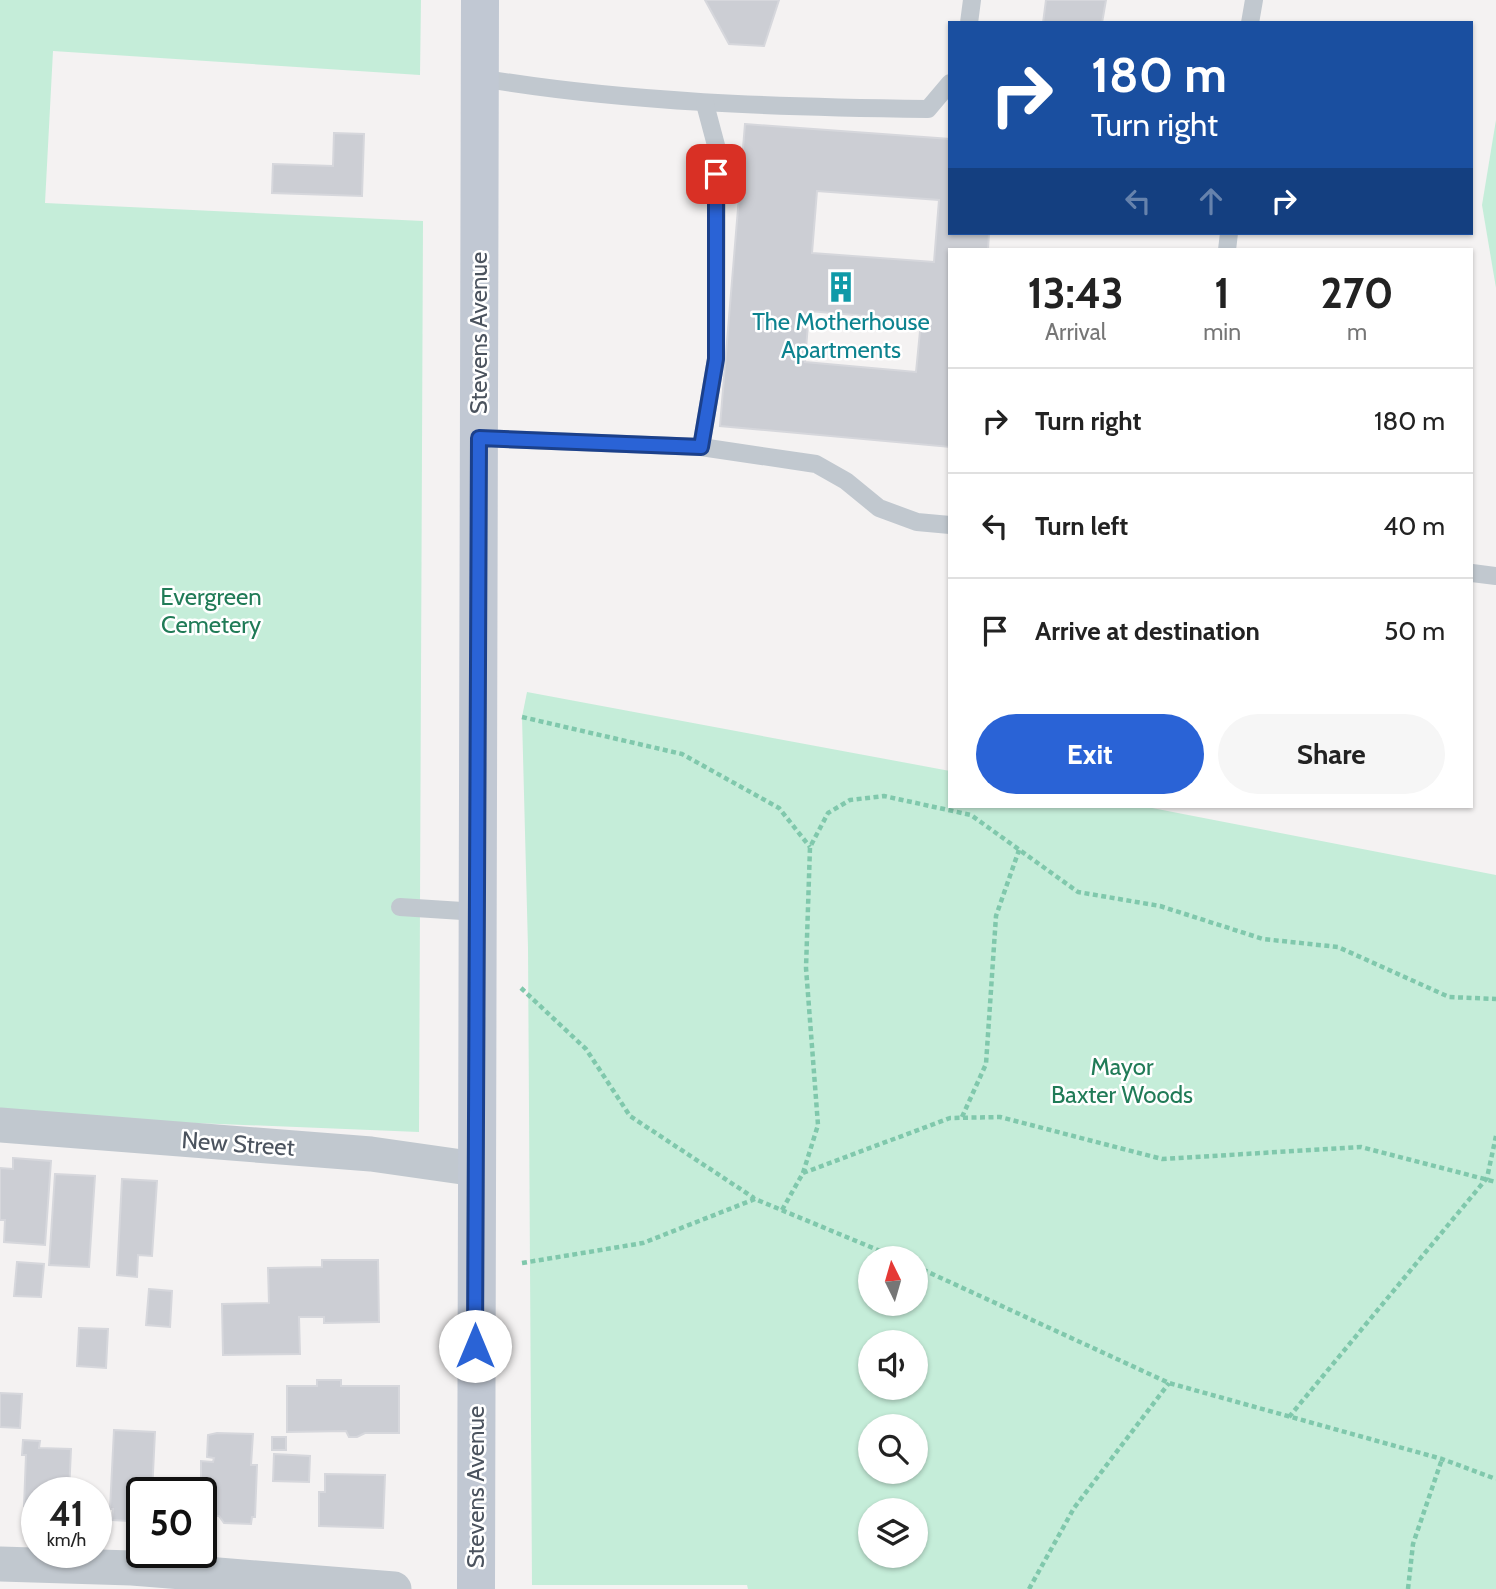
<!DOCTYPE html>
<html lang="en">
<head>
<meta charset="utf-8">
<style>
  body { margin:0; font-family:Cabin,sans-serif; background:#f6f6f6; color:#222; height:100vh; display:flex; flex-direction:column; font-size:26px; white-space:nowrap }
  * { box-sizing:border-box; margin:0 }
  p { font-size:23px; color:#767676 }
  .icon { flex:none; width:38px; height:38px; fill:none; stroke:currentColor; stroke-width:2; stroke-linecap:round; stroke-linejoin:round }
  .map { position:relative; flex:1; overflow:hidden }
  .sheet { position:absolute; left:948px; top:248px; width:525px; height:560px; display:flex; flex-direction:column; background:#fff; border-radius:0px; box-shadow:0 2px 5px #0004 }
  .sheet>* { flex:none }
  .top-card { position:absolute; left:948px; top:21px; width:525px; height:214px; border-radius:0px; box-shadow:0 2px 5px #0004; background:#1a4fa0; color:#fff; overflow:hidden }
  .needle { width:46px; rotate:355deg }
  .fabs { position:absolute; left:858px; top:1246px; display:grid; gap:14px }
  .fabs a { display:grid; place-items:center; width:70px; height:70px; border-radius:50%; background:#fff; box-shadow:0 2px 5px #0004; font-size:35px }
  .speed { position:absolute; left:21px; top:1477px; display:flex; gap:14px; font-size:35px; font-weight:700; text-align:center }
  .speed>* { display:grid; place-content:center; width:91px; height:91px; border-radius:50%; background:#fff; box-shadow:0 2px 5px #0004; line-height:1 }
  .speed small { font-size:18px; font-weight:400 }
  .speed .limit { border:4px solid #111; border-radius:10px; background:#fff; color:#111 }
  .pin { position:absolute; display:grid; place-items:center; width:60px; height:60px; color:#fff; margin:-30px; border-radius:14px; box-shadow:0 4px 10px #0006 }
  .me { position:absolute; width:77px; margin:-38px; rotate:0deg; stroke-linejoin:round; filter:drop-shadow(0 0 5px #0008) }
  .turn { display:flex; align-items:center; gap:24px; height:147px; padding:0 28px; font-size:32px }
  .turn .icon { width:91px; height:91px; stroke-width:2.5 }
  .turn b { display:block; font-size:49px; line-height:60px }
  .lanes { display:flex; align-items:center; height:66px; padding:0 28px; background:#0003; justify-content:center; gap:35px; direction:ltr }
  .lanes .off { opacity:.35 }
  .eta { display:flex; justify-content:space-evenly; align-items:center; height:119px; text-align:center }
  .eta b { font-size:42px; font-weight:700; line-height:49px }
  .action { display:flex; gap:14px; margin-top:auto; padding:14px 28px }
  .action a { flex:1; height:80px; border-radius:42px; background:#2a63d6; color:#fff; font-size:28px; font-weight:700; line-height:80px; text-align:center }
  .action a+a { background:#f6f6f6; color:#222 }
  ul { padding:0; list-style:none }
  li { display:flex; align-items:center; gap:21px; height:105px; padding:0 28px; border-top:2px solid #e0e0e0 }
  li div { flex:1 }
  li b { display:block; font-size:26px }
  li em { font-style:normal }
  .map>svg:first-child { display:block }
  .green { fill:#c5edd9; fill-rule:evenodd }
  .building { fill:#ccced4; stroke:#d6d7dc; stroke-width:2; fill-rule:evenodd }
  .lines { fill:none; stroke-linecap:round; stroke-linejoin:round }
  .path { stroke:#80c8ac; stroke-width:4.5; stroke-dasharray:5 3.5; stroke-linecap:butt }
  .lane { stroke:#c1c8cf; stroke-width:18 }
  .street { stroke:#c1c8cf; stroke-width:35 }
  .secondary { stroke:#c1c8d3; stroke-width:38 }
  .route-casing { stroke:#1b408b; stroke-width:18 }
  .route { stroke:#2a63d6; stroke-width:12 }
  .labels { text-anchor:middle; stroke-width:5; stroke-linejoin:round; paint-order:stroke }
  .culture-label { font-size:24px; fill:#0d838f; stroke:#fff }
  .street-label { font-size:24px; fill:#4b535e; stroke:#fff }
  .park-label { font-size:24px; fill:#207b57; stroke:#fff }
</style>
</head>
<body>
<div class="map">
<svg width="1496" height="1589" viewBox="0 0 1496 1589">
  <rect width="100%" height="100%" fill="#f4f2f2"/>
  <g class="green">
    <path d="M0,0H421L420,75L53,51L45,203L423,221L419,1132L0,1115Z"/>
    <path d="M1496,120V288L1482,205Z"/>
    <path d="M527,692L950,771V807H1147L1496,875V1589H748L747,1585H532L528,948L522,717ZM870,1258H915V1304H870ZM870,1342H915V1388H870ZM870,1426H915V1472H870ZM870,1510H915V1556H870Z"/>
  </g>
  <g class="building">
    <path d="M705,0H779L764,46L729,44Z"/>
    <path d="M1046,0H1106L1102,23H1043Z"/>
    <path d="M745,124L950,139V233H989L988,250H950V447L720,426ZM817,191L939,200L934,262L812,253ZM809,311L921,321L916,372L805,362Z"/>
    <path d="M334,133L364,134L362,196L272,193L273,164L333,166Z"/>
    <path d="M13,1158L51,1161L45,1245L4,1242L5,1220H0V1168L13,1169Z"/>
    <path d="M55,1174L95,1176L89,1267L49,1265Z"/>
    <path d="M122,1179L157,1181L152,1256L138,1255L137,1277L117,1275Z"/>
    <path d="M322,1260H378L379,1322L324,1323V1317H299L300,1354L223,1355L222,1304L269,1303L268,1268L322,1267Z"/>
    <path d="M17,1262L44,1264L41,1297L14,1296Z"/>
    <path d="M149,1289L172,1291L170,1327L146,1325Z"/>
    <path d="M79,1328L108,1329L106,1368L77,1366Z"/>
    <path d="M317,1380H341V1386H399V1433H365L357,1437H349L346,1431L287,1432V1386H317Z"/>
    <path d="M0,1393L22,1394L20,1428L0,1427Z"/>
    <path d="M114,1430L155,1432L152,1493H142V1511L130,1510L129,1521L112,1520L113,1509H110Z"/>
    <path d="M217,1433L253,1434L251,1465H257L255,1517H252L251,1524L224,1523L219,1516L201,1515V1461L213,1462L214,1458L207,1457L208,1435Z"/>
    <rect x="272" y="1437" width="14" height="13"/>
    <path d="M23,1440L40,1441L39,1448L71,1449L69,1493H37V1516H27V1507L24,1506L26,1455H22Z"/>
    <path d="M274,1454L310,1456L309,1482L273,1481Z"/>
    <path d="M325,1474L385,1475L383,1528L319,1526V1492H325Z"/>
  </g>
  <g class="lines">
    <g class="path">
      <path d="M522,717L682,754L779,808L810,847"/>
      <path d="M521,988L586,1049L630,1116L754,1198"/>
      <path d="M962,1117L986,1064L996,916L1019,850"/>
      <path d="M803,1173L818,1125L806,968L810,847L828,813L850,800L884,796L971,815L1078,892L1160,906L1263,939L1338,947L1449,997L1496,999"/>
      <path d="M782,1210L803,1173L950,1118L1000,1117L1162,1159L1361,1147L1496,1182"/>
      <path d="M522,1263L643,1243L755,1199L897,1258"/>
      <path d="M915,1266L1169,1383L1442,1459L1496,1479"/>
      <path d="M1289,1417L1487,1178L1496,1136"/>
      <path d="M1029,1589L1074,1508L1169,1383"/>
      <path d="M1408,1589L1413,1544L1442,1459"/>
    </g>
    <g class="lane">
      <path d="M969,23L972,0"/>
      <path d="M1250,23L1254,0"/>
      <path d="M480,78C628,103 778,107 928,109L950,83"/>
      <path d="M1227,250L1229,233"/>
      <path d="M479,438L701,447L816,464L846,481L879,508L917,522L950,525"/>
      <path d="M701,447L716,359L717,149L705,104"/>
      <path d="M1472,573L1496,576"/>
      <path d="M400,907L478,912"/>
    </g>
    <g class="street">
      <path d="M0,1125L371,1154L476,1169"/>
      <path d="M0,1564L132,1568L394,1589"/>
    </g>
    <path class="secondary" d="M476,1589L480,0"/>
  </g>
  <g class="lines">
    <defs>
      <path id="route" d="M475,1346L479,438L701,447L716,359V174"/>
    </defs>
    <use href="#route" class="route-casing"/>
    <use href="#route" class="route"/>
  </g>
  <defs>
    <symbol id="building-bare" viewBox="-9 -9 18 18"><path d="M-4-6H4V6H1V3H-1V6H-4ZM-2.5-4.3h1.7v1.8h-1.7ZM.8-4.3h1.7v1.8H.8ZM-2.5-1h1.7V.8h-1.7ZM.8-1h1.7V.8H.8Z" fill="#0f9aa8" stroke="#fff" stroke-width="2.5" paint-order="stroke"/></symbol>
  </defs>
  <g fill-rule="evenodd">
    <use href="#building-bare" x="819" y="265" width="44" height="44"/>
  </g>
  <g class="labels">
    <g class="culture-label">
      <text x="841" y="330">The Motherhouse<tspan x="841" dy="28">Apartments</tspan></text>
    </g>
    <g class="street-label">
      <text transform="translate(479 333) rotate(-90)" y="8">Stevens Avenue</text>
      <text transform="translate(238 1144) rotate(4)" y="8">New Street</text>
      <text transform="translate(476 1487) rotate(-90)" y="8">Stevens Avenue</text>
    </g>
    <g class="park-label">
      <text x="211" y="605">Evergreen<tspan x="211" dy="28">Cemetery</tspan></text>
      <text x="1122" y="1075">Mayor<tspan x="1122" dy="28">Baxter Woods</tspan></text>
    </g>
  </g>
</svg>
<div class="fabs">
<a><svg class="needle" viewBox="-14 -14 28 28"><path d="M0-13l5 13h-10z" fill="#e53935"/><path d="M0 13l5-13h-10z" fill="#767676"/></svg></a>
<a><svg class="icon" aria-label="sound" viewBox="0 0 24 24"><path d="M4 9h4l5-4v14l-5-4H4zM17 9q2 3 0 6"/></svg></a>
<a><svg class="icon" aria-label="search" viewBox="0 0 24 24"><circle cx="10" cy="10" r="6"/><path d="M15 15l6 6"/></svg></a>
<a><svg class="icon" aria-label="layers" viewBox="0 0 24 24"><path d="M12 4l9 5-9 5-9-5zM3 14l9 5 9-5"/></svg></a>
</div>
<div class="speed"><div>41<small>km/h</small></div><div class="limit">50</div></div>
<div class="pin" style="left:716px;top:174px;background:#d93025"><svg class="icon" aria-label="arrive" viewBox="0 0 24 24"><path d="M6 21V4h12l-3 4 3 4H6"/></svg></div>
<svg class="me" style="left:475px;top:1346px" viewBox="-20 -20 40 40"><circle r="19" fill="#fff"/><path d="M0-13L10 11 0 6-10 11z" fill="#2a63d6"/></svg>
<div class="top-card">
<div class="turn"><svg class="icon" aria-label="right" viewBox="0 0 24 24"><path d="M7 20v-9h11M14 6l5 5-5 5"/></svg><div><b>180 m</b>Turn right</div></div>
<div class="lanes"><svg class="icon off" aria-label="left" viewBox="0 0 24 24"><path d="M17 20v-9H6M10 6l-5 5 5 5"/></svg><svg class="icon off" aria-label="ahead" viewBox="0 0 24 24"><path d="M12 20V5M6 11l6-6 6 6"/></svg><svg class="icon" aria-label="right" viewBox="0 0 24 24"><path d="M7 20v-9h11M14 6l5 5-5 5"/></svg></div>
</div>
<section class="sheet">
<div class="eta">
<div><b>13:43</b><p>Arrival</p></div>
<div><b>1</b><p>min</p></div>
<div><b>270</b><p>m</p></div>
</div>
<ul>
<li><svg class="icon" aria-label="right" viewBox="0 0 24 24"><path d="M7 20v-9h11M14 6l5 5-5 5"/></svg><div><b>Turn right</b></div><em>180 m</em></li>
<li><svg class="icon" aria-label="left" viewBox="0 0 24 24"><path d="M17 20v-9H6M10 6l-5 5 5 5"/></svg><div><b>Turn left</b></div><em>40 m</em></li>
<li><svg class="icon" aria-label="arrive" viewBox="0 0 24 24"><path d="M6 21V4h12l-3 4 3 4H6"/></svg><div><b>Arrive at destination</b></div><em>50 m</em></li>
</ul>
<div class="action"><a>Exit</a><a>Share</a></div>
</section>
</div>
</body>
</html>
